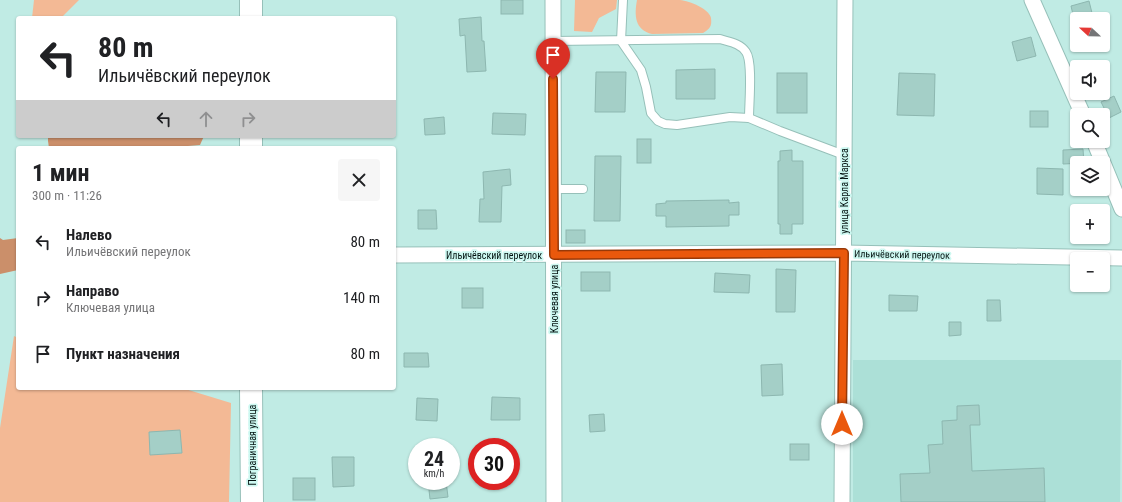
<!DOCTYPE html>
<html lang="ru">
<head>
<meta charset="utf-8">
<style>
  body { margin:0; font-family:"Roboto Condensed",sans-serif; background:#f6f6f6; color:#202124; height:100vh; display:flex; flex-direction:column; font-size:15px; white-space:nowrap }
  * { box-sizing:border-box; margin:0 }
  p { font-size:13px; color:#757577 }
  .icon { flex:none; width:22px; height:22px; fill:none; stroke:currentColor; stroke-width:2; stroke-linecap:round; stroke-linejoin:round }
  .map { position:relative; flex:1; overflow:hidden }
  .drawer { position:absolute; left:16px; top:146px; width:380px; height:244px; display:flex; flex-direction:column; background:#fff; border-radius:4px; box-shadow:0 1px 3px #0004 }
  .drawer>* { flex:none }
  .top-card { position:absolute; left:16px; top:16px; width:380px; height:122px; border-radius:4px; box-shadow:0 1px 3px #0004; background:#fff; color:#202124; overflow:hidden }
  .needle { width:26px; rotate:292deg }
  .fabs { position:absolute; left:1070px; top:12px; display:grid; gap:8px }
  .fabs a { display:grid; place-items:center; width:40px; height:40px; border-radius:4px; background:#fff; box-shadow:0 1px 3px #0004; font-size:20px }
  .speed { position:absolute; left:408px; top:438px; display:flex; gap:8px; font-size:20px; font-weight:700; text-align:center }
  .speed>* { display:grid; place-content:center; width:52px; height:52px; border-radius:50%; background:#fff; box-shadow:0 1px 3px #0004; line-height:1 }
  .speed small { font-size:10px; font-weight:400 }
  .speed .limit { border:6px solid #d22; background:#fff; color:#111 }
  .pin { position:absolute; display:grid; place-items:center; width:34px; height:34px; color:#fff; margin:-41px -17px; border-radius:50% 50% 50% 0; rotate:-45deg; box-shadow:0 0 4px #0007 }
  .pin .icon { rotate:45deg }
  .me { position:absolute; width:44px; margin:-22px; rotate:0deg; stroke-linejoin:round; filter:drop-shadow(0 0 3px #0008) }
  .turn { display:flex; align-items:center; gap:14px; height:84px; padding:0 16px; font-size:18px }
  .turn .icon { width:52px; height:52px; stroke-width:2.5 }
  .turn b { display:block; font-size:28px; line-height:34px }
  .lanes { display:flex; align-items:center; height:38px; padding:0 16px; background:#0003; justify-content:center; gap:20px; direction:ltr }
  .lanes .off { opacity:.35 }
  .round { display:grid; place-items:center; flex:none; width:42px; height:42px; border-radius:4px; background:#f6f6f6 }
  .head { display:flex; align-items:center; justify-content:space-between; height:68px; padding:0 16px }
  h1 { font-size:24px; font-weight:700; line-height:30px }
  ul { padding:0; list-style:none }
  li { display:flex; align-items:center; gap:12px; height:56px; padding:0 16px }
  li div { flex:1 }
  li b { display:block; font-size:15px }
  li em { font-style:normal }
  .map>svg:first-child { display:block }
  .built { fill:#ace0d7 }
  .green { fill:#f3b995 }
  .water { fill:#cb8f6a }
  .building { fill:#a4cfc7; stroke:#8db7b0 }
  .lines { fill:none; stroke-linecap:round; stroke-linejoin:round }
  .lane-casing { stroke:#96c0b9; stroke-width:10 }
  .street-casing { stroke:#96c0b9; stroke-width:17 }
  .secondary-casing { stroke:#96c0b9; stroke-width:24 }
  .lane { stroke:#fff; stroke-width:8 }
  .street { stroke:#fff; stroke-width:15 }
  .secondary { stroke:#fff; stroke-width:22 }
  .route-casing { stroke:#983908; stroke-width:10 }
  .route { stroke:#ea580c; stroke-width:7 }
  .labels { text-anchor:middle; stroke-width:3.5; stroke-linejoin:round; paint-order:stroke }
  .street-label { font-size:10px; fill:#031210; stroke:#cdf8f1 }
</style>
</head>
<body>
<div class="map">
<svg width="1122" height="502" viewBox="0 0 1122 502">
  <rect width="100%" height="100%" fill="#c0ebe4"/>
  <path class="built" d="M853,360H1121L1120,502H853Z"/>
  <g class="green">
    <path d="M34,0H79L61,18H32Z"/>
    <path d="M575,0H617L616,9L599,18L592,32L574,31Z"/>
    <path d="M637,0C651,0 666,0 680,0C690,1 709,9 711,18C712,26 710,29 703,33L652,34C635,30 634,16 637,0Z"/>
    <path d="M14,336L18,338V388H182L231,403L229,502H0V428Z"/>
  </g>
  <g class="water">
    <path d="M48,136H204L200,145L164,148H49L48,141Z"/>
    <path d="M0,238L3,240L18,238V270L0,274Z"/>
  </g>
  <g class="building">
    <rect x="501" y="0" width="22" height="14"/>
    <path d="M1089,1L1093,17L1087,19H1074L1071,6Z"/>
    <path d="M481,17L482,41H484L486,71L467,72L465,35L460,36L459,19Z"/>
    <path d="M1031,37L1036,56L1017,61L1012,42Z"/>
    <path d="M715,69V99H676V70Z"/>
    <path d="M596,72H626L625,112H595Z"/>
    <rect x="777" y="73" width="30" height="40"/>
    <path d="M899,73L935,74L934,116L897,115Z"/>
    <path d="M1114,96L1121,112L1109,118L1101,102Z"/>
    <rect x="1030" y="111" width="18" height="16"/>
    <path d="M493,113L526,114L525,135L492,134Z"/>
    <path d="M444,117L445,134L425,135L424,119Z"/>
    <rect x="637" y="139" width="14" height="24"/>
    <path d="M1083,149L1084,163L1063,164V150Z"/>
    <path d="M792,150V161H803V224H792V234H780V224H778V161H780V151Z"/>
    <path d="M595,156H621L620,221H594Z"/>
    <path d="M1037,168L1063,169V195L1037,194Z"/>
    <path d="M510,169L511,185L502,186L501,222H479L480,199H484L483,172Z"/>
    <path d="M729,200V203L739,202V215H729V226L666,227V216H656V204L666,203V201Z"/>
    <path d="M418,210H436L437,229H418Z"/>
    <rect x="566" y="230" width="19" height="13"/>
    <path d="M776,269L796,270L795,312H776Z"/>
    <rect x="581" y="272" width="29" height="19"/>
    <path d="M715,273L750,275L749,293L714,292Z"/>
    <rect x="462" y="288" width="21" height="20"/>
    <path d="M889,295L918,296L917,311H889Z"/>
    <path d="M987,300H1000L1001,321H987Z"/>
    <path d="M949,322H961V335L949,336Z"/>
    <path d="M404,353H428L429,367H404Z"/>
    <path d="M782,364L783,395L762,396L761,365Z"/>
    <path d="M492,397L520,398V420H491Z"/>
    <path d="M417,398L438,399L437,421L416,420Z"/>
    <path d="M979,405L980,425H970L972,471L1044,468L1045,502H901L900,474L930,473L928,445L943,444L942,421L957,420V406Z"/>
    <path d="M604,414L605,431L590,432L589,415Z"/>
    <path d="M180,430L182,453L150,455L149,432Z"/>
    <rect x="790" y="444" width="19" height="16"/>
    <path d="M332,457H354V486L333,487Z"/>
    <rect x="293" y="478" width="22" height="22"/>
    <path d="M428,481H446L448,497L430,499Z"/>
  </g>
  <g class="lines">
    <defs>
      <g id="lane">
        <path d="M623,0L621,41L641,70L646,87L651,113L658,121L665,124L677,125L730,117L749,118L780,131L844,155"/>
        <path d="M553,41L720,39C729,42 740,43 746,52C753,62 749,103 749,118"/>
        <path d="M554,189H583"/>
      </g>
      <g id="street">
        <path d="M553,0L554,502"/>
        <path d="M1032,0L1083,115"/>
        <path d="M1094,141L1122,209"/>
        <path d="M394,255L844,253L1122,258"/>
        <path d="M842,502L845,0"/>
      </g>
      <g id="secondary">
        <path d="M251,18V0"/>
        <path d="M251,148V136"/>
        <path d="M251,388L252,502"/>
      </g>
    </defs>
    <use href="#lane" class="lane-casing"/>
    <use href="#street" class="street-casing"/>
    <use href="#secondary" class="secondary-casing"/>
    <use href="#lane" class="lane"/>
    <use href="#street" class="street"/>
    <use href="#secondary" class="secondary"/>
  </g>
  <g class="lines">
    <defs>
      <path id="route" d="M553,79L554,255L844,253L842,424"/>
    </defs>
    <use href="#route" class="route-casing"/>
    <use href="#route" class="route"/>
  </g>
  <g class="labels">
    <g class="street-label">
      <text transform="translate(844 191) rotate(-90)" y="4">улица Карла Маркса</text>
      <text transform="translate(902 254) rotate(1)" y="4">Ильичёвский переулок</text>
      <text x="494" y="259">Ильичёвский переулок</text>
      <text transform="translate(554 299) rotate(-90)" y="4">Ключевая улица</text>
      <text transform="translate(252 445) rotate(-90)" y="4">Пограничная улица</text>
    </g>
  </g>
</svg>
<div class="fabs">
<a><svg class="needle" viewBox="-14 -14 28 28"><path d="M0-13l5 13h-10z" fill="#e53935"/><path d="M0 13l5-13h-10z" fill="#757577"/></svg></a>
<a><svg class="icon" aria-label="sound" viewBox="0 0 24 24"><path d="M4 9h4l5-4v14l-5-4H4zM17 9q2 3 0 6"/></svg></a>
<a><svg class="icon" aria-label="search" viewBox="0 0 24 24"><circle cx="10" cy="10" r="6"/><path d="M15 15l6 6"/></svg></a>
<a><svg class="icon" aria-label="layers" viewBox="0 0 24 24"><path d="M12 4l9 5-9 5-9-5zM3 14l9 5 9-5"/></svg></a>
<a>+</a>
<a>−</a>
</div>
<div class="speed"><div>24<small>km/h</small></div><div class="limit">30</div></div>
<div class="pin" style="left:553px;top:79px;background:#d93025"><svg class="icon" aria-label="arrive" viewBox="0 0 24 24"><path d="M6 21V4h12l-3 4 3 4H6"/></svg></div>
<svg class="me" style="left:842px;top:424px" viewBox="-20 -20 40 40"><circle r="19" fill="#fff"/><path d="M0-13L10 11 0 6-10 11z" fill="#ea580c"/></svg>
<div class="top-card">
<div class="turn"><svg class="icon" aria-label="left" viewBox="0 0 24 24"><path d="M17 20v-9H6M10 6l-5 5 5 5"/></svg><div><b>80 m</b>Ильичёвский переулок</div></div>
<div class="lanes"><svg class="icon" aria-label="left" viewBox="0 0 24 24"><path d="M17 20v-9H6M10 6l-5 5 5 5"/></svg><svg class="icon off" aria-label="ahead" viewBox="0 0 24 24"><path d="M12 20V5M6 11l6-6 6 6"/></svg><svg class="icon off" aria-label="right" viewBox="0 0 24 24"><path d="M7 20v-9h11M14 6l5 5-5 5"/></svg></div>
</div>
<section class="drawer">
<div class="head"><div><h1>1 мин</h1><p>300 m · 11:26</p></div><a class="round"><svg class="icon" aria-label="close" viewBox="0 0 24 24"><path d="M6 6l12 12M18 6L6 18"/></svg></a></div>
<ul>
<li><svg class="icon" aria-label="left" viewBox="0 0 24 24"><path d="M17 20v-9H6M10 6l-5 5 5 5"/></svg><div><b>Налево</b><p>Ильичёвский переулок</p></div><em>80 m</em></li>
<li><svg class="icon" aria-label="right" viewBox="0 0 24 24"><path d="M7 20v-9h11M14 6l5 5-5 5"/></svg><div><b>Направо</b><p>Ключевая улица</p></div><em>140 m</em></li>
<li><svg class="icon" aria-label="arrive" viewBox="0 0 24 24"><path d="M6 21V4h12l-3 4 3 4H6"/></svg><div><b>Пункт назначения</b></div><em>80 m</em></li>
</ul>
</section>
</div>
</body>
</html>
